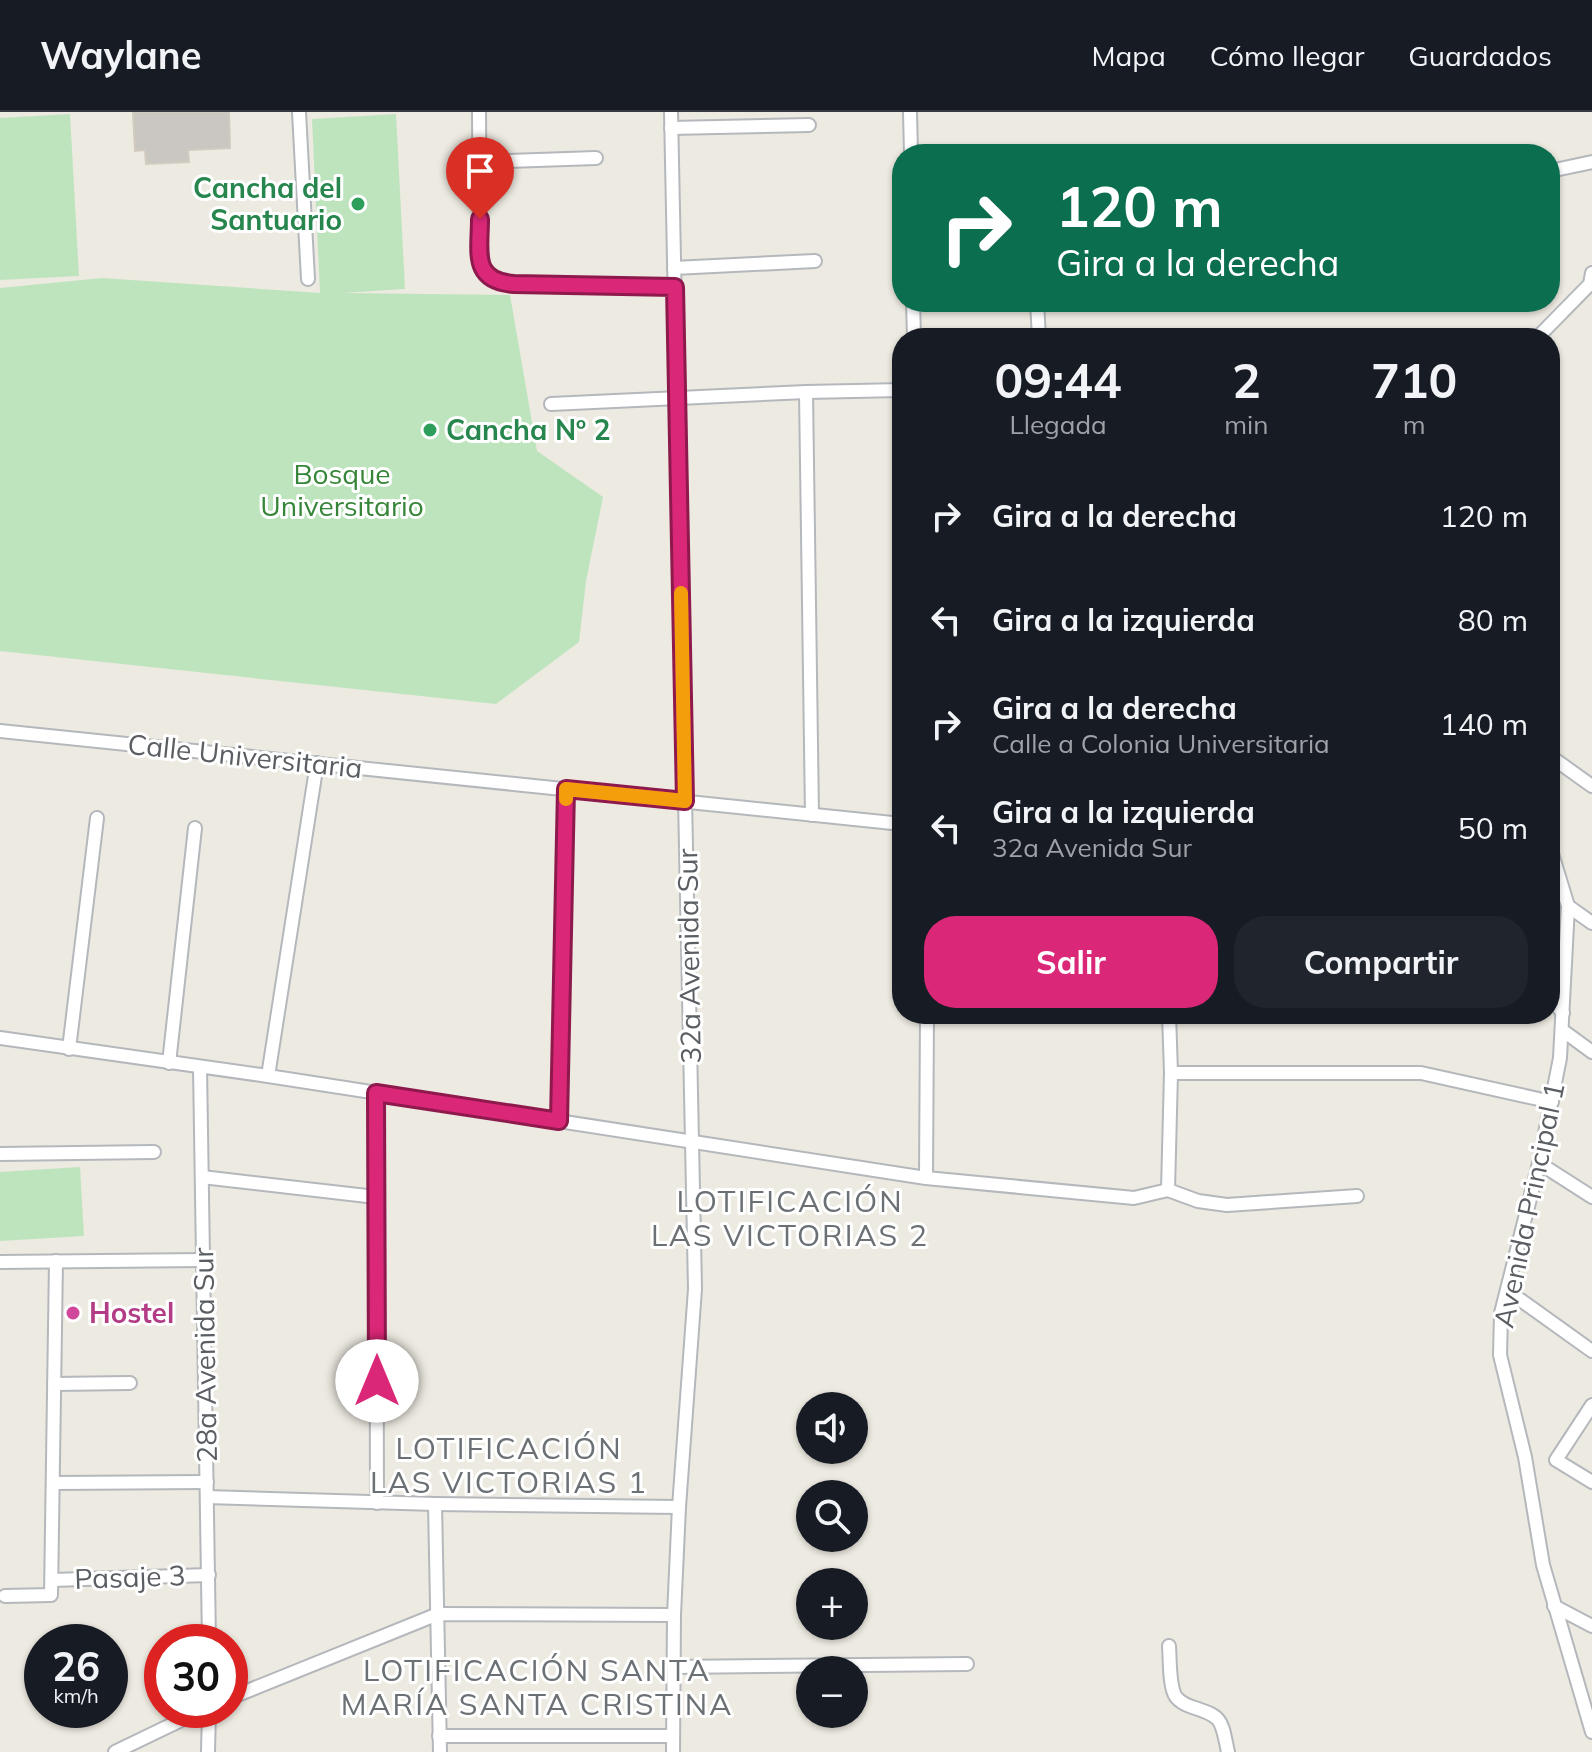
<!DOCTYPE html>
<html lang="es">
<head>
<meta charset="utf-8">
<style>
  body { margin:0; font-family:Mulish,sans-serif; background:#20242c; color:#f1f3f6; height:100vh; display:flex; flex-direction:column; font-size:30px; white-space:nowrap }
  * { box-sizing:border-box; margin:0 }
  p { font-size:26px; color:#9ea1a6 }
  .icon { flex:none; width:44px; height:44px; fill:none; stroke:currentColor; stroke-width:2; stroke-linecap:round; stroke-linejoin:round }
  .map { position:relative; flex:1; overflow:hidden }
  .details { position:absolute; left:892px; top:216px; width:668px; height:696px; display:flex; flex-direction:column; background:#171b24; border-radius:32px; box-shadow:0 2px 6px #0004 }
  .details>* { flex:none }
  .guide { position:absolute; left:892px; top:32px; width:668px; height:168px; border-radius:32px; box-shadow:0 2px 6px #0004; background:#0b6e4f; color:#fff; overflow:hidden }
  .buttons { position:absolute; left:796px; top:1280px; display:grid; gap:16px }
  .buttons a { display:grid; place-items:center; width:72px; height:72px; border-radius:50%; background:#171b24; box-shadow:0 2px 6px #0004; font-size:40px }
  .speed { position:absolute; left:24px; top:1512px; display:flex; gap:16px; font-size:40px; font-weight:700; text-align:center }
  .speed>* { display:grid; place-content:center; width:104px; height:104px; border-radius:50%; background:#171b24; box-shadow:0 2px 6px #0004; line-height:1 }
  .speed small { font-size:20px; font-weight:400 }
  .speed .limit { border:12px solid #d22; background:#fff; color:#111 }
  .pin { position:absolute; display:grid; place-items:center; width:68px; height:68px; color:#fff; margin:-82px -34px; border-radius:50% 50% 50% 0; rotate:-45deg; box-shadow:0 0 8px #0007 }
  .pin .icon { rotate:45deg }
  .me { position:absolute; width:88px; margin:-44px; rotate:0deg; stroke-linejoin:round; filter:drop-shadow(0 0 6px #0008) }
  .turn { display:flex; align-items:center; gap:28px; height:168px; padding:0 32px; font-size:36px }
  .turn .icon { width:104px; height:104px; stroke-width:2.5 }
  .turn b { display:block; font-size:56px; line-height:68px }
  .eta { display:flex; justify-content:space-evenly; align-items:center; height:136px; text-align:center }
  .eta b { font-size:48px; font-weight:700; line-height:56px }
  .primary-button { display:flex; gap:16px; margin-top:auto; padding:16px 32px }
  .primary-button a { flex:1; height:92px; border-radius:32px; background:#db2777; color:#fff; font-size:32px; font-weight:700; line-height:92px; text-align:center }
  .primary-button a+a { background:#20242c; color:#f1f3f6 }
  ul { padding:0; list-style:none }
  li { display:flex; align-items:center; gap:24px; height:104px; padding:0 32px }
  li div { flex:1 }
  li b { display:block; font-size:30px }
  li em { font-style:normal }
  header { display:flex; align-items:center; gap:48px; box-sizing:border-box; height:112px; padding:0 40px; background:#171b24; border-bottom:2px solid #363941 }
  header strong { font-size:38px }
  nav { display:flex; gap:44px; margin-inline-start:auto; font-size:28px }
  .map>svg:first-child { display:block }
  .green { fill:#bee4be }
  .building { fill:#cac6c1; stroke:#d1cbc0; stroke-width:2 }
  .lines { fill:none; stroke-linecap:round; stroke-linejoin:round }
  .street-casing { stroke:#b4b8bc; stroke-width:16 }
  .street { stroke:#fff; stroke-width:12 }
  .route-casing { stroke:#8e194d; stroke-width:20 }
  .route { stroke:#db2777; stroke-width:14 }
  .slow { stroke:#f59e0b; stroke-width:14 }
  .leisure-dot { fill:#2e9e5b; stroke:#fff; stroke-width:3 }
  .hotel-dot { fill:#d1479c; stroke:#fff; stroke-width:3 }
  .labels { text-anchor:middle; stroke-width:6; stroke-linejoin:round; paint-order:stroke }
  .leisure-label { font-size:28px; font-weight:bold; fill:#27864d; stroke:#fff; text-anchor:end }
  .park-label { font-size:28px; fill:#368538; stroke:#fff }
  .street-label { font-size:28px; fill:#5a5e62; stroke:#fff }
  .hotel-label { font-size:28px; font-weight:bold; fill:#b23c85; stroke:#fff; text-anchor:start }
  .neighbourhood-label { font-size:30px; letter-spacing:2px; fill:#6b7074; stroke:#fff }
</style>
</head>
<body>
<header>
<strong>Waylane</strong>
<nav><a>Mapa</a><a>Cómo llegar</a><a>Guardados</a></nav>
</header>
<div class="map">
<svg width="1592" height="1640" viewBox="0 0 1592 1640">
  <rect width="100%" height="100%" fill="#edeae1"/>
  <g class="green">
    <path d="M70,2L79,164L0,168V6Z"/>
    <path d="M396,2L405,177L343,181L510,183L537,339L603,385L586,469L579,530L496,592L0,539V176L102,166L320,181L312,7Z"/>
    <path d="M80,1055L84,1124L0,1129V1060Z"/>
  </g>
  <path class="building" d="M133,0H229L230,36L188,38L189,50L146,52L145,38L135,39Z"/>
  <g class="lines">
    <defs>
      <g id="street">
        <path d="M299,0L308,167"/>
        <path d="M479,0L480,145C482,166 495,170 514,172L675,175"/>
        <path d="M671,0L695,1177L679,1395L674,1503L673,1640"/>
        <path d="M910,0L911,42"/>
        <path d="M671,16L809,13"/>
        <path d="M479,50L596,46"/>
        <path d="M1550,59L1592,50"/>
        <path d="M674,156L815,149"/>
        <path d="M913,190L914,226"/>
        <path d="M1037,190L1039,226"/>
        <path d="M1537,226L1590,172L1592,161"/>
        <path d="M806,280L812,703"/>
        <path d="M551,292L806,280L902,278"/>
        <path d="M0,619L902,712"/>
        <path d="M1550,644L1592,674"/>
        <path d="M1550,735L1568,794L1560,946L1539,1051L1501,1201L1500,1243L1525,1345L1543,1453L1592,1620"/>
        <path d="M1568,794L1592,811"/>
        <path d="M1550,885L1563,901"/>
        <path d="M1562,918L1592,940"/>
        <path d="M0,926L268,964L926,1066L1134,1086L1168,1078L1198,1089L1227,1093L1357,1084"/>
        <path d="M69,937L97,706"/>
        <path d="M169,951L195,716"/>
        <path d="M200,955L209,1530"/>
        <path d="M1171,961H1421L1552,990"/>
        <path d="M268,964L317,651"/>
        <path d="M376,981L377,1391"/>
        <path d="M559,1009L566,677"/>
        <path d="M0,1042L154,1040"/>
        <path d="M1539,1051L1592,1085"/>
        <path d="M202,1065L376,1085"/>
        <path d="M926,1066L927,902"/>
        <path d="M1168,1078L1171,961L1169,902"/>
        <path d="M0,1150L203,1148"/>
        <path d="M1508,1179L1592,1239"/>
        <path d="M54,1272L130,1271"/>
        <path d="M1592,1293L1556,1348L1592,1370"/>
        <path d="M53,1371L207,1370"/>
        <path d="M207,1385L435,1392L679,1395"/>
        <path d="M435,1392L440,1640"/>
        <path d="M52,1468L209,1463"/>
        <path d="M5,1484L51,1483L56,1149"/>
        <path d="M1554,1494L1592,1514"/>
        <path d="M1169,1534C1170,1547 1169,1575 1176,1585C1180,1590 1186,1593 1192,1595C1224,1605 1221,1608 1228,1640"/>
        <path d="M673,1555L967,1552"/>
        <path d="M230,1586L438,1502L674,1503"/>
        <path d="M439,1624H673"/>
        <path d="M115,1640L202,1598"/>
        <path d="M208,1640L209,1598"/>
      </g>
    </defs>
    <use href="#street" class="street-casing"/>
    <use href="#street" class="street"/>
  </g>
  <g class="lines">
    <defs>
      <path id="route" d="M377,1269L376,981L559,1009L566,677L685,689L675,175L514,172C471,169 480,140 480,107"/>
    </defs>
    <use href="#route" class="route-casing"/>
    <use href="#route" class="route"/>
    <path class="slow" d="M566,687V677L685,689L681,481"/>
  </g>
  <g class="leisure-dot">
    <circle cx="358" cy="92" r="8"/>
    <circle cx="430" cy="318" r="8"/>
  </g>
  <circle class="hotel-dot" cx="73" cy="1201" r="8"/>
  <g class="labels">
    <g class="leisure-label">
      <text x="342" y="86">Cancha del<tspan x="342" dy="32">Santuario</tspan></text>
      <text x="446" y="328" text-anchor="start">Cancha Nº 2</text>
    </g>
    <g class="park-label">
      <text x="342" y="372">Bosque<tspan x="342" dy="32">Universitario</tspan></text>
    </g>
    <g class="street-label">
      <text transform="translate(245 644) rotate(6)" y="10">Calle Universitaria</text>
      <text transform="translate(689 844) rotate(-91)" y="10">32a Avenida Sur</text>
      <text transform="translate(1529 1093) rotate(-78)" y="10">Avenida Principal 1</text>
      <text transform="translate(205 1243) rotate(-91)" y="10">28a Avenida Sur</text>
      <text transform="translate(130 1465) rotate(-2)" y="10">Pasaje 3</text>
    </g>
    <g class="hotel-label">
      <text x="89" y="1211">Hostel</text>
    </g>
    <g class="neighbourhood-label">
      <text x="790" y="1100">LOTIFICACIÓN<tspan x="790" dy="34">LAS VICTORIAS 2</tspan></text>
      <text x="509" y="1347">LOTIFICACIÓN<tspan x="509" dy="34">LAS VICTORIAS 1</tspan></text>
      <text x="537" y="1569">LOTIFICACIÓN SANTA<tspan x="537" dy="34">MARÍA SANTA CRISTINA</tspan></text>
    </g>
  </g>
</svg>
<div class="buttons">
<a><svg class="icon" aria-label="sound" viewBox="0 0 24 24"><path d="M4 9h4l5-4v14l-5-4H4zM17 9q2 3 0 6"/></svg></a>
<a><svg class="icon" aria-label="search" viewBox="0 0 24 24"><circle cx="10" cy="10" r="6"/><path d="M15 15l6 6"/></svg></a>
<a>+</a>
<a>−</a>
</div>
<div class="speed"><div>26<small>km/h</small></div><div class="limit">30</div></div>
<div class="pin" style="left:480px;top:107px;background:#d93025"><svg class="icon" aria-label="arrive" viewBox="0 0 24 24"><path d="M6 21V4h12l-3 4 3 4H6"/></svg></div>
<svg class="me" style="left:377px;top:1269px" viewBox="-20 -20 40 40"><circle r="19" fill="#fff"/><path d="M0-13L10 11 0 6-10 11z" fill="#db2777"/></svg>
<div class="guide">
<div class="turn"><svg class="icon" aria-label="right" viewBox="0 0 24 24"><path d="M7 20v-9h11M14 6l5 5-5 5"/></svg><div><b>120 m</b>Gira a la derecha</div></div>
</div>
<section class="details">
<div class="eta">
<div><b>09:44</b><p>Llegada</p></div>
<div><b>2</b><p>min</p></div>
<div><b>710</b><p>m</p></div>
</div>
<ul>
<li><svg class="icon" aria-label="right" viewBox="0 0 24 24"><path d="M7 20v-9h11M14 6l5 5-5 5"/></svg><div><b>Gira a la derecha</b></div><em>120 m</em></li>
<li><svg class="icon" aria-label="left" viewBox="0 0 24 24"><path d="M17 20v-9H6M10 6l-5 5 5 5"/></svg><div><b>Gira a la izquierda</b></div><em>80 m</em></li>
<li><svg class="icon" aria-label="right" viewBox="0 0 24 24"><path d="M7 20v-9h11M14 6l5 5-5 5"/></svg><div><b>Gira a la derecha</b><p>Calle a Colonia Universitaria</p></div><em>140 m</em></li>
<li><svg class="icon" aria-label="left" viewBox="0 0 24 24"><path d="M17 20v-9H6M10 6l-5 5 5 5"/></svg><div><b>Gira a la izquierda</b><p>32a Avenida Sur</p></div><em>50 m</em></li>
</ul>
<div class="primary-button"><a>Salir</a><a>Compartir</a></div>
</section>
</div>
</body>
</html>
